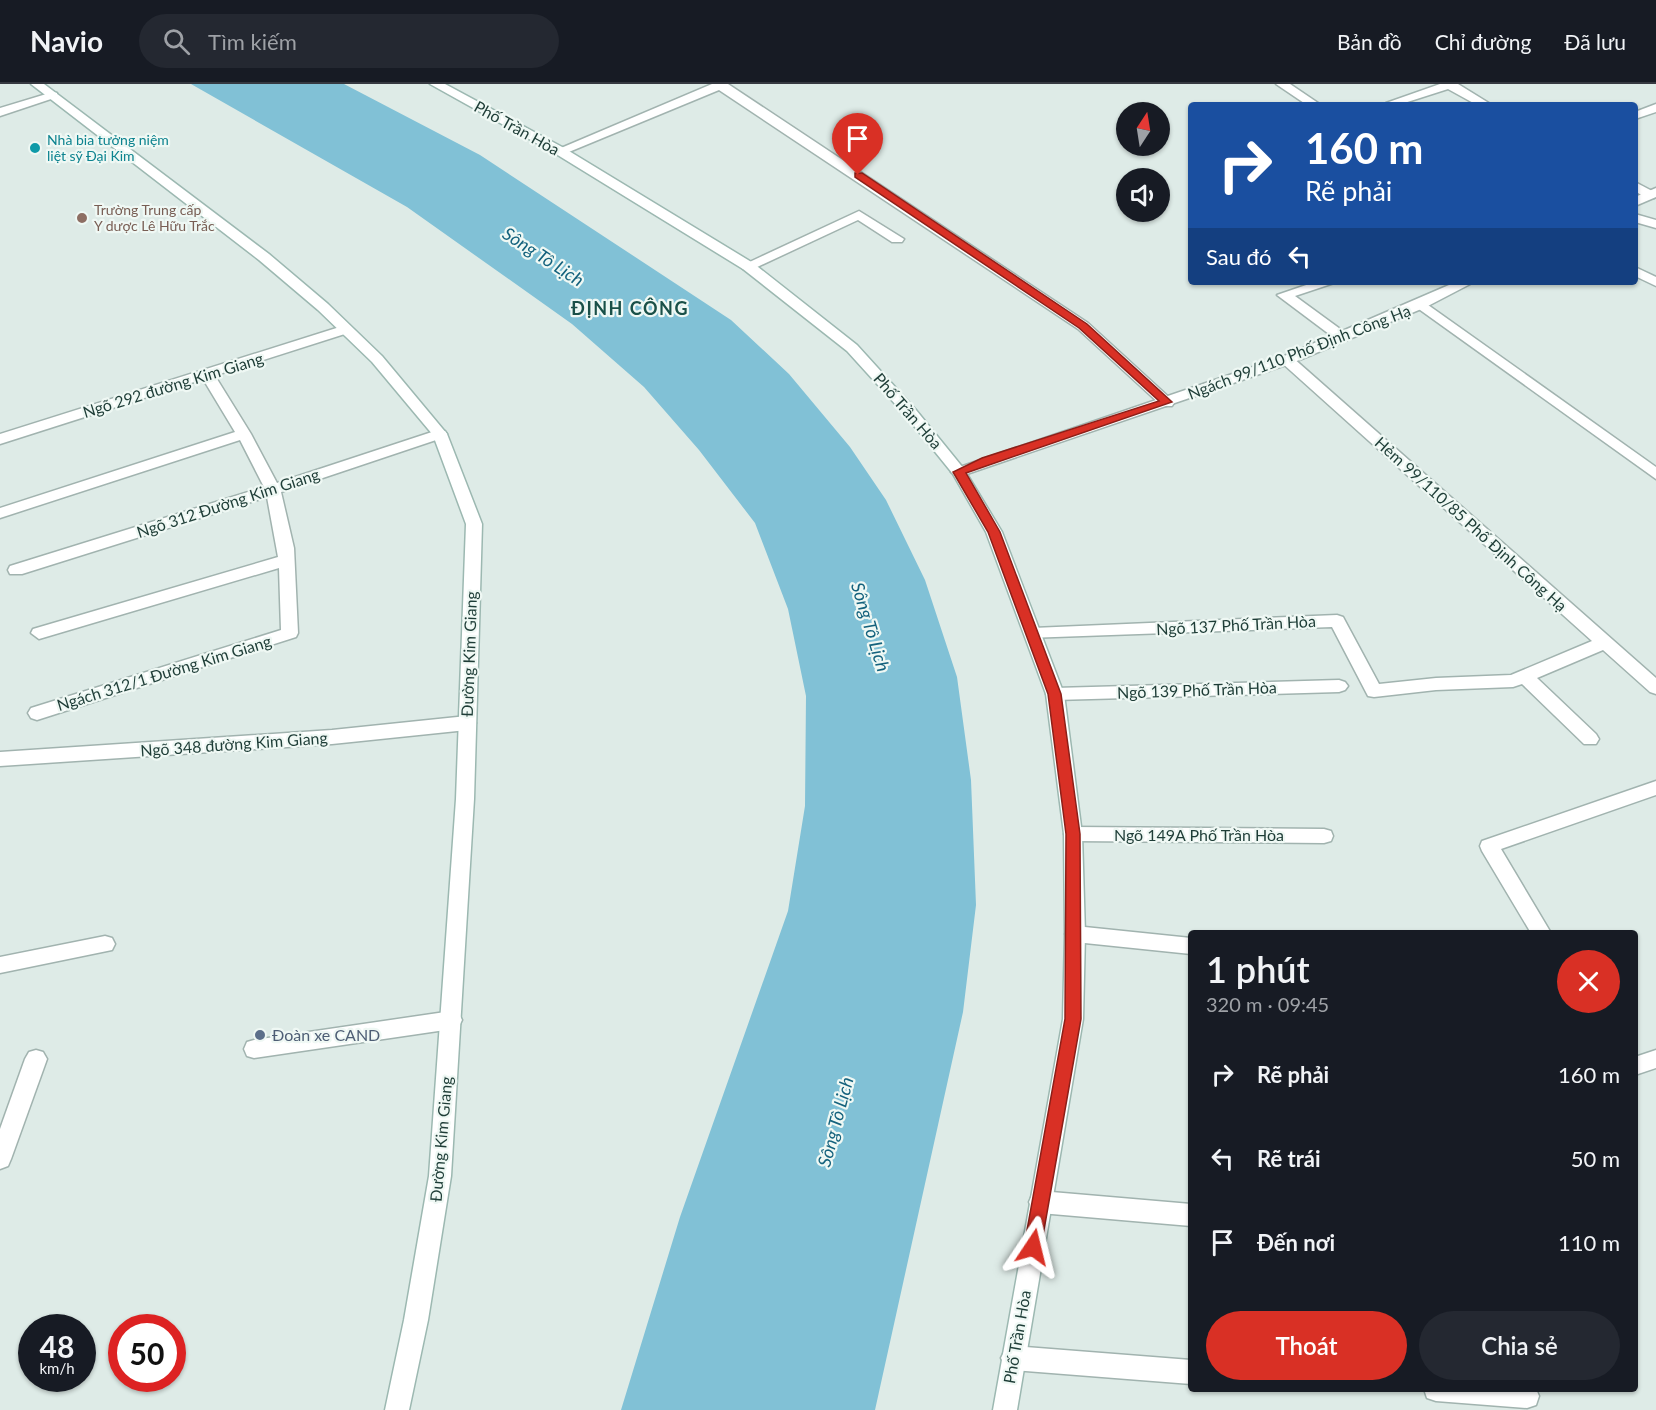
<!DOCTYPE html>
<html lang="vi">
<head>
<meta charset="utf-8">
<style>
  body { margin:0; font-family:Lato,sans-serif; background:#242831; color:#f1f3f6; height:100vh; display:flex; flex-direction:column; font-size:22px; white-space:nowrap }
  * { box-sizing:border-box; margin:0 }
  p { font-size:20px; color:#9ea1a6 }
  .icon { flex:none; width:33px; height:33px; fill:none; stroke:currentColor; stroke-width:2; stroke-linecap:round; stroke-linejoin:round }
  .map { position:relative; flex:1; overflow:hidden }
  .side { position:absolute; left:1188px; top:846px; width:450px; height:462px; display:flex; flex-direction:column; background:#171b24; border-radius:6px; box-shadow:0 2px 4px #0004 }
  .side>* { flex:none }
  .banner { position:absolute; left:1188px; top:18px; width:450px; height:183px; border-radius:6px; box-shadow:0 2px 4px #0004; background:#1a4fa0; color:#fff; overflow:hidden }
  .needle { width:39px; rotate:12deg }
  .fabs { position:absolute; left:1116px; top:18px; display:grid; gap:12px }
  .fabs a { display:grid; place-items:center; width:54px; height:54px; border-radius:50%; background:#171b24; box-shadow:0 2px 4px #0004; font-size:30px }
  .speed { position:absolute; left:18px; top:1230px; display:flex; gap:12px; font-size:30px; font-weight:700; text-align:center }
  .speed>* { display:grid; place-content:center; width:78px; height:78px; border-radius:50%; background:#171b24; box-shadow:0 2px 4px #0004; line-height:1 }
  .speed small { font-size:15px; font-weight:400 }
  .speed .limit { border:9px solid #d22; background:#fff; color:#111 }
  .pin { position:absolute; display:grid; place-items:center; width:51px; height:51px; color:#fff; margin:-62px -26px; border-radius:50% 50% 50% 0; rotate:-45deg; box-shadow:0 0 6px #0007 }
  .pin .icon { rotate:45deg }
  .me { position:absolute; width:66px; margin:-33px; rotate:10deg; stroke-linejoin:round; filter:drop-shadow(0 0 4px #0008) }
  .turn { display:flex; align-items:center; gap:21px; height:126px; padding:0 18px; font-size:27px }
  .turn .icon { width:78px; height:78px; stroke-width:2.5 }
  .turn b { display:block; font-size:42px; line-height:51px }
  .then { display:flex; align-items:center; height:57px; padding:0 18px; background:#0003; gap:12px; font-size:22px }
  .round { display:grid; place-items:center; flex:none; width:63px; height:63px; border-radius:32px; background:#242831 }
  .overview { display:flex; align-items:center; justify-content:space-between; height:102px; padding:0 18px }
  h1 { font-size:36px; font-weight:600; line-height:45px }
  .button { display:flex; gap:12px; margin-top:auto; padding:12px 18px }
  .button a { flex:1; height:69px; border-radius:36px; background:#d93025; color:#fff; font-size:24px; font-weight:600; line-height:69px; text-align:center }
  .button a+a { background:#242831; color:#f1f3f6 }
  ul { padding:0; list-style:none }
  li { display:flex; align-items:center; gap:18px; height:84px; padding:0 18px }
  li div { flex:1 }
  li b { display:block; font-size:22px }
  li em { font-style:normal }
  header { display:flex; align-items:center; gap:36px; box-sizing:border-box; height:84px; padding:0 30px; background:#171b24; border-bottom:2px solid #363941 }
  header strong { font-size:28px }
  nav { display:flex; gap:33px; margin-inline-start:auto; font-size:21px }
  .search { width:420px; height:54px; background:#242831; display:flex; align-items:center; gap:15px; box-sizing:border-box; padding:0 21px; border-radius:33px; color:#9ea1a6; font-size:22px }
  .map>svg:first-child { display:block }
  .water { fill:#81c1d6 }
  .lines { fill:none; stroke-linecap:round; stroke-linejoin:round }
  .service-casing { stroke:#a1b3af; stroke-width:3 }
  .minor-casing { stroke:#a1b3af; stroke-width:3 }
  .secondary-casing { stroke:#9cb8b1; stroke-width:3 }
  .service { fill:#fff; fill-rule:evenodd }
  .minor { fill:#fff; fill-rule:evenodd }
  .secondary { fill:#fff; fill-rule:evenodd }
  .route { fill:#d93025; stroke:#8d1f18; stroke-width:1.5 }
  .culture-dot { fill:#0f9aa8; stroke:#eff8f4; stroke-width:2 }
  .education-dot { fill:#8d6e63; stroke:#eff8f4; stroke-width:2 }
  .service-dot { fill:#5c6f8a; stroke:#eff8f4; stroke-width:2 }
  .labels { text-anchor:middle; stroke-width:4.5; stroke-linejoin:round; paint-order:stroke }
  .far-culture-label { font-size:14px; fill:#0d838f; stroke:#eff8f4; text-anchor:start }
  .far-education-label { font-size:14px; fill:#785e54; stroke:#eff8f4; text-anchor:start }
  .street-label { font-size:16px; fill:#1e3d37; stroke:#eff8f4 }
  .service-label { font-size:16px; fill:#4e5e75; stroke:#eff8f4; text-anchor:start }
  .water-label { font-size:18px; font-style:italic; fill:#14627d; stroke:#eff8f4 }
  .far-district-label { font-size:18px; font-weight:bold; letter-spacing:1.5px; fill:#195048; stroke:#eff8f4 }
</style>
</head>
<body>
<header>
<strong>Navio</strong>
<div class="search"><svg class="icon" aria-label="search" viewBox="0 0 24 24"><circle cx="10" cy="10" r="6"/><path d="M15 15l6 6"/></svg>Tìm kiếm</div>
<nav><a>Bản đồ</a><a>Chỉ đường</a><a>Đã lưu</a></nav>
</header>
<div class="map">
<svg width="1656" height="1326" viewBox="0 0 1656 1326">
  <rect width="100%" height="100%" fill="#deebe7"/>
  <path class="water" d="M191,0H344L480,71L731,236L789,290L850,363L886,416L925,496L957,593L971,696L976,821L963,928L875,1326H621L680,1133L788,827L805,722L806,612L788,525L755,439L699,366L644,303L572,240L407,123Z"/>
  <g class="lines">
    <defs>
      <g id="service">
        <path d="M712,0H728L1088,239L1172,316L1174,319L1172,322H1162L1078,245L719,6L564,70L554,67Z"/>
        <path d="M1276,0H1290L1321,21H1307Z"/>
        <path d="M1440,0H1458L1492,21H1477L1448,5L1398,21L1386,19Z"/>
        <path d="M1656,20V28L1635,35V28Z"/>
        <path d="M1635,98L1654,108V114H1646L1635,107Z"/>
        <path d="M859,127L904,155L902,158H892L858,136L753,185H743L741,182Z"/>
        <path d="M1635,130L1656,136V144L1635,138Z"/>
        <path d="M1635,183L1656,193V202L1635,192Z"/>
        <path d="M1315,198H1337L1295,212L1347,250V256H1337L1277,211Z"/>
        <path d="M1421,216L1656,383V395L1416,223L1414,220Z"/>
        <path d="M1287,272L1292,273L1656,594V610L1650,608L1603,566L1537,594L1596,650L1599,655L1596,660H1584L1522,600L1513,603L1436,606L1374,613L1368,612L1332,543L1027,554L1025,550L1027,546L1033,544L1337,531L1343,533L1379,600L1436,594L1511,591L1592,557L1282,279L1280,276Z"/>
        <path d="M207,286L212,287L251,350L277,399L435,347H445L447,350L445,353L281,408L294,464L298,549L296,553L37,636L31,634L28,629L31,624L281,546L279,484L39,555L31,549L33,545L278,473L267,413L22,490H10L8,486L10,482L264,403L240,356L0,434V424L235,348L200,290Z"/>
        <path d="M1339,596L1345,598L1348,602L1345,606L1339,608L1055,616L1049,615L1046,610L1049,605L1055,604Z"/>
        <path d="M1656,697V711L1501,765L1551,849H1531L1482,767L1480,762L1482,757Z"/>
        <path d="M1075,842L1191,854V870L1075,858L1068,856L1065,850L1068,844Z"/>
        <path d="M452,927L459,930L462,936L459,942L452,945L254,974L247,972L244,965L247,958L254,956Z"/>
        <path d="M36,966L43,968L47,975L11,1075L8,1082L0,1085V1045L25,975L29,968Z"/>
        <path d="M1656,966V984L1635,991V973Z"/>
        <path d="M1040,1107L1191,1120V1142L1040,1129L1032,1125L1029,1118L1032,1111Z"/>
        <path d="M1013,1262L1191,1276V1300L1013,1286L1005,1282L1001,1274L1005,1266Z"/>
        <path d="M1424,1305H1536L1539,1312L1536,1321L1527,1324L1436,1317L1427,1314Z"/>
      </g>
      <g id="minor">
        <path d="M53,8L57,9V13L0,32V24Z"/>
        <path d="M1656,104V113L1635,122V113Z"/>
        <path d="M1456,198H1474L1426,223L1292,279L964,391L959,393L951,388L954,385L1282,273Z"/>
        <path d="M346,241L353,245L351,248L0,360V350Z"/>
        <path d="M467,632L473,634L476,639L473,644L467,646L332,660L0,682V668L332,646Z"/>
        <path d="M1073,743L1324,745L1331,747L1333,752L1331,757L1324,759L1073,757L1066,755L1064,750L1066,745Z"/>
        <path d="M105,852L112,854L115,860L112,866L0,889V873Z"/>
      </g>
      <g id="secondary">
        <path d="M31,0H44L269,170L328,220L382,272L447,350L482,440L474,715L451,1092L428,1236L409,1326H385L404,1236L429,1092L456,715L466,440L433,351L372,278L318,226L259,176Z"/>
        <path d="M430,0H445L564,64L753,179L857,261L916,326L964,385L1002,448L1064,610L1082,750L1085,850L1083,935L1017,1326H993L1063,935L1065,850L1064,750L1046,610L986,448L953,390L906,332L847,267L743,185L556,70Z"/>
      </g>
    </defs>
    <use href="#service" class="service-casing"/>
    <use href="#minor" class="minor-casing"/>
    <use href="#secondary" class="secondary-casing"/>
    <use href="#service" class="service"/>
    <use href="#minor" class="minor"/>
    <use href="#secondary" class="secondary"/>
  </g>
  <path class="route" d="M855,89H862L1087,240L1172,318L966,389L1000,448L1061,610L1080,750L1081,935L1041,1163L1039,1169L1033,1171L1026,1169L1024,1163L1065,935L1066,750L1048,610L988,448L953,388L982,374L1159,317L1079,244L855,93Z"/>
  <circle class="culture-dot" cx="35" cy="64" r="6"/>
  <circle class="education-dot" cx="82" cy="134" r="6"/>
  <circle class="service-dot" cx="260" cy="951" r="6"/>
  <g class="labels">
    <g class="far-culture-label">
      <text x="47" y="61">Nhà bia tưởng niệm<tspan x="47" dy="16">liệt sỹ Đại Kim</tspan></text>
    </g>
    <g class="far-education-label">
      <text x="94" y="131">Trường Trung cấp<tspan x="94" dy="16">Y dược Lê Hữu Trắc</tspan></text>
    </g>
    <g class="street-label">
      <text transform="translate(517 44) rotate(29)" y="6">Phố Trần Hòa</text>
      <text transform="translate(1299 268) rotate(-21)" y="6">Ngách 99/110 Phố Định Công Hạ</text>
      <text transform="translate(173 301) rotate(-17)" y="6">Ngõ 292 đường Kim Giang</text>
      <text transform="translate(908 327) rotate(49)" y="6">Phố Trần Hòa</text>
      <text transform="translate(228 419) rotate(-18)" y="6">Ngõ 312 Đường Kim Giang</text>
      <text transform="translate(1471 440) rotate(42)" y="6">Hẻm 99/110/85 Phố Định Công Hạ</text>
      <text transform="translate(1236 541) rotate(-3)" y="6">Ngõ 137 Phố Trần Hòa</text>
      <text transform="translate(469 570) rotate(-88)" y="6">Đường Kim Giang</text>
      <text transform="translate(164 589) rotate(-17)" y="6">Ngách 312/1 Đường Kim Giang</text>
      <text transform="translate(1197 606) rotate(-2)" y="6">Ngõ 139 Phố Trần Hòa</text>
      <text transform="translate(234 660) rotate(-4)" y="6">Ngõ 348 đường Kim Giang</text>
      <text x="1199" y="757">Ngõ 149A Phố Trần Hòa</text>
      <text transform="translate(441 1055) rotate(-85)" y="6">Đường Kim Giang</text>
      <text transform="translate(1017 1253) rotate(-80)" y="6">Phố Trần Hòa</text>
    </g>
    <g class="service-label">
      <text x="272" y="957">Đoàn xe CAND</text>
    </g>
    <g class="water-label">
      <text transform="translate(543 173) rotate(33)" y="6">Sông Tô Lịch</text>
      <text transform="translate(870 543) rotate(73)" y="6">Sông Tô Lịch</text>
      <text transform="translate(836 1038) rotate(-75)" y="6">Sông Tô Lịch</text>
    </g>
    <g class="far-district-label">
      <text x="630" y="231">ĐỊNH CÔNG</text>
    </g>
  </g>
</svg>
<div class="fabs">
<a><svg class="needle" viewBox="-14 -14 28 28"><path d="M0-13l5 13h-10z" fill="#e53935"/><path d="M0 13l5-13h-10z" fill="#9ea1a6"/></svg></a>
<a><svg class="icon" aria-label="sound" viewBox="0 0 24 24"><path d="M4 9h4l5-4v14l-5-4H4zM17 9q2 3 0 6"/></svg></a>
</div>
<div class="speed"><div>48<small>km/h</small></div><div class="limit">50</div></div>
<div class="pin" style="left:858px;top:91px;background:#d93025"><svg class="icon" aria-label="arrive" viewBox="0 0 24 24"><path d="M6 21V4h12l-3 4 3 4H6"/></svg></div>
<svg class="me" style="left:1033px;top:1163px" viewBox="-20 -20 40 40"><path d="M0-17L14 15 0 8-14 15z" fill="#d93025" stroke="#fff" stroke-width="4"/></svg>
<div class="banner">
<div class="turn"><svg class="icon" aria-label="right" viewBox="0 0 24 24"><path d="M7 20v-9h11M14 6l5 5-5 5"/></svg><div><b>160 m</b>Rẽ phải</div></div>
<div class="then">Sau đó<svg class="icon" aria-label="left" viewBox="0 0 24 24"><path d="M17 20v-9H6M10 6l-5 5 5 5"/></svg></div>
</div>
<section class="side">
<div class="overview"><div><h1>1 phút</h1><p>320 m · 09:45</p></div><a class="round" style="background:#d93025;color:#fff"><svg class="icon" aria-label="close" viewBox="0 0 24 24"><path d="M6 6l12 12M18 6L6 18"/></svg></a></div>
<ul>
<li><svg class="icon" aria-label="right" viewBox="0 0 24 24"><path d="M7 20v-9h11M14 6l5 5-5 5"/></svg><div><b>Rẽ phải</b></div><em>160 m</em></li>
<li><svg class="icon" aria-label="left" viewBox="0 0 24 24"><path d="M17 20v-9H6M10 6l-5 5 5 5"/></svg><div><b>Rẽ trái</b></div><em>50 m</em></li>
<li><svg class="icon" aria-label="arrive" viewBox="0 0 24 24"><path d="M6 21V4h12l-3 4 3 4H6"/></svg><div><b>Đến nơi</b></div><em>110 m</em></li>
</ul>
<div class="button"><a>Thoát</a><a>Chia sẻ</a></div>
</section>
</div>
</body>
</html>
